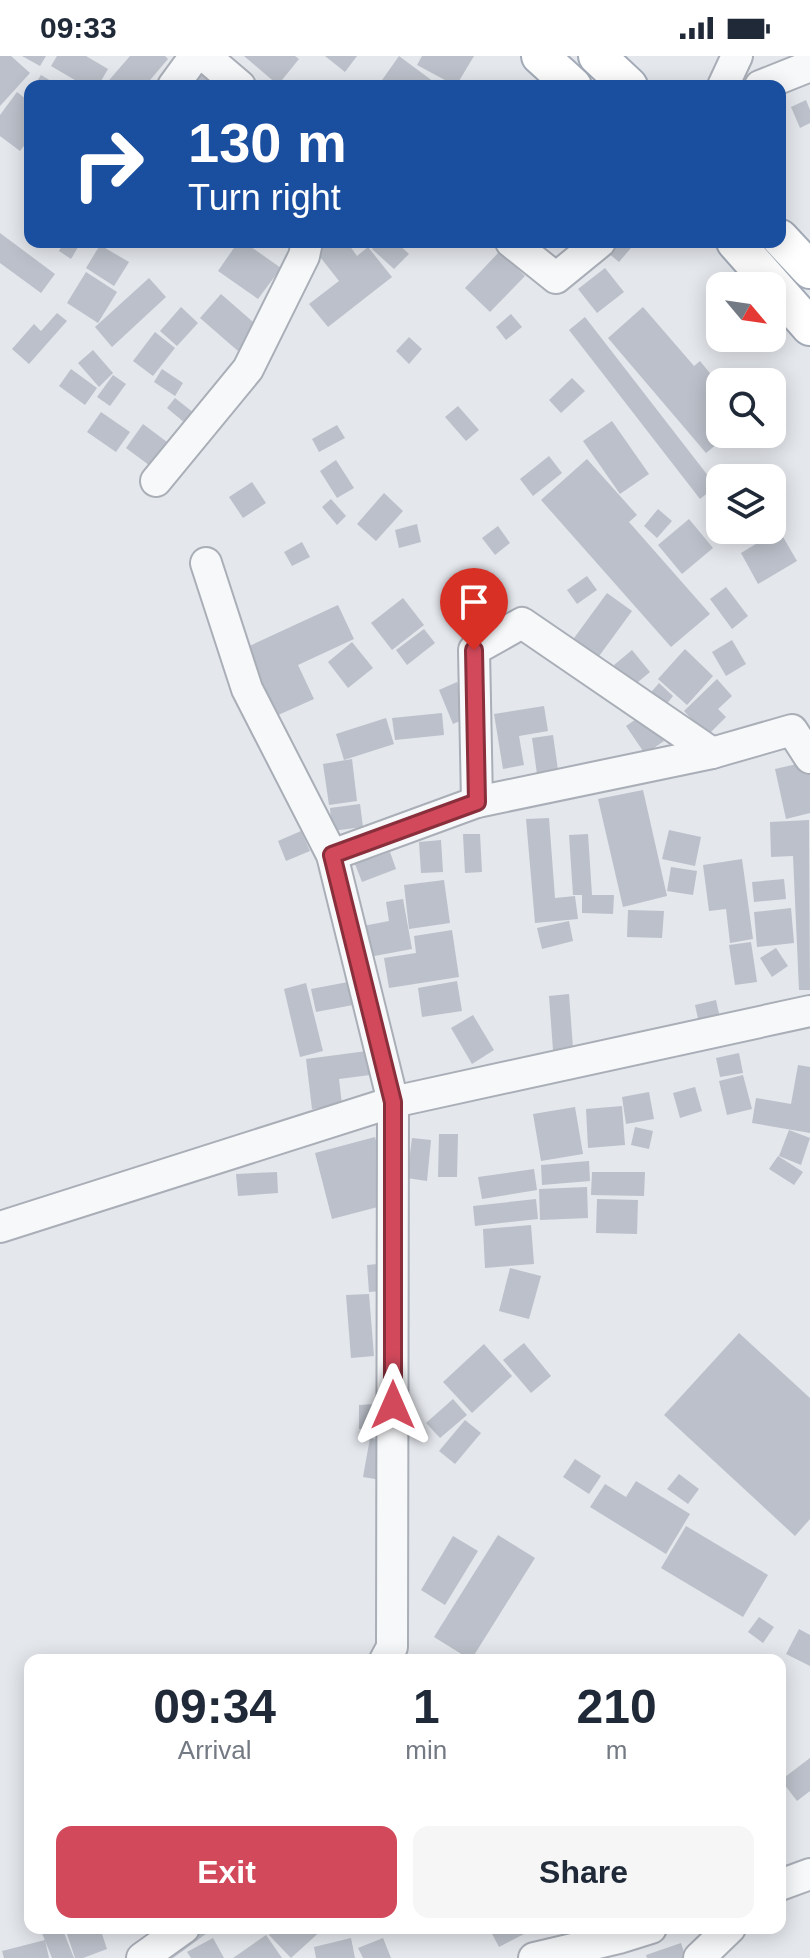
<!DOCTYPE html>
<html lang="en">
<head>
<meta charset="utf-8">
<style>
  body { margin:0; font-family:Arial,sans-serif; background:#f6f6f7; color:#1f2937; height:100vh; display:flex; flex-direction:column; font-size:30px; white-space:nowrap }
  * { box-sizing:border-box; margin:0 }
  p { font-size:26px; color:#747a83 }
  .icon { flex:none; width:44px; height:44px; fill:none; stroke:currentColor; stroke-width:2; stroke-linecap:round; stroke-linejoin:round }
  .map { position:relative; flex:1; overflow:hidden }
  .panel { position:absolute; left:24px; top:1598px; width:762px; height:280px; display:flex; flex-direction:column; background:#fff; border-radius:16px; box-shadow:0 4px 20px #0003 }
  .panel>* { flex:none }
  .top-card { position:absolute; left:24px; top:24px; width:762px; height:168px; border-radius:16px; box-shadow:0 4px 20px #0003; background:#1a4fa0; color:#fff; overflow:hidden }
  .needle { width:52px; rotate:119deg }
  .fabs { position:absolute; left:706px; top:216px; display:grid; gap:16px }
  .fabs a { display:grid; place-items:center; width:80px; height:80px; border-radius:16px; background:#fff; box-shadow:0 4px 20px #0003; font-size:40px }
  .pin { position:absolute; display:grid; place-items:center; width:68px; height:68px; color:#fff; margin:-82px -34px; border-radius:50% 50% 50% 0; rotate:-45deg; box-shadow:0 0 8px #0007 }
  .pin .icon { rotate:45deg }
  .me { position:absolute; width:88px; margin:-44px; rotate:0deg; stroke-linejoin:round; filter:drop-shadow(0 0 6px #0008) }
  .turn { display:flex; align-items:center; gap:28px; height:168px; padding:0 32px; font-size:36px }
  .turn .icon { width:104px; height:104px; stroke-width:2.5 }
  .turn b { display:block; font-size:56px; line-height:68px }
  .eta { display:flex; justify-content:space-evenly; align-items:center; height:136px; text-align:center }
  .eta b { font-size:48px; font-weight:700; line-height:56px }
  .cta { display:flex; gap:16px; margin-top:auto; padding:16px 32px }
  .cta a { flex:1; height:92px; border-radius:16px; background:#d1495b; color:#fff; font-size:32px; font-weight:700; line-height:92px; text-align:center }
  .cta a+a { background:#f6f6f7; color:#1f2937 }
  .status { display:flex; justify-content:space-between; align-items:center; height:56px; padding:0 40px; background:#fff; direction:ltr }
  .status svg { height:22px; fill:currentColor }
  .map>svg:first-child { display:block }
  .building { fill:#bbc0ca }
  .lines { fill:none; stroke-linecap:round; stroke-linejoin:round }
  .minor-casing { stroke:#a9aeb7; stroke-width:34 }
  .major-casing { stroke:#a3abb8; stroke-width:40 }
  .minor { stroke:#f7f8fa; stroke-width:30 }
  .major { stroke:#fff; stroke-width:36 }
  .route-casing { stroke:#882f3b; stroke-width:20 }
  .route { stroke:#d1495b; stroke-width:14 }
</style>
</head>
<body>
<div class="status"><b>09:33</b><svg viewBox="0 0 49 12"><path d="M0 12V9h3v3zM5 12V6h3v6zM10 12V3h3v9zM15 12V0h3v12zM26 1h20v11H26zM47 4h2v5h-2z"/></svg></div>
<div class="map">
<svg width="810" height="1902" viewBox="0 0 810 1902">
  <rect width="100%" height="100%" fill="#e4e7ec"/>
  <g class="building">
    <path d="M0,0H11L30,17L0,50Z"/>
    <path d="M22,0H46L40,10Z"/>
    <path d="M57,0H86L108,13L98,30H85L51,10Z"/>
    <path d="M130,0H165L168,3L145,30H104Z"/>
    <path d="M244,0H295L299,3L278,29Z"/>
    <path d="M325,0H357L345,16Z"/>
    <path d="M399,0L434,26L432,30H385L380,27Z"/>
    <path d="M422,0H474L456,30L417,9Z"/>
    <path d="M202,13L218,30H191Z"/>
    <path d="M41,19L59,30H34Z"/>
    <path d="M17,36L30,46V82L20,95L0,80V59Z"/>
    <path d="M806,44L810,54V67L800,72L791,51Z"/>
    <path d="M0,177L55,218L41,237L0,207Z"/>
    <path d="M64,186H81L71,203L59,195Z"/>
    <path d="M238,186H244L281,212L258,243L218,215Z"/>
    <path d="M331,186H347L357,200L368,191L392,221L328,271L309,248L339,225L317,197Z"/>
    <path d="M378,186H396L409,198L394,213L372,193Z"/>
    <path d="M614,186L619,190L622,186H636L619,206L601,191Z"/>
    <path d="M100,189L129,206L114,230L86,212Z"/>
    <path d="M500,195L525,220L490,256L465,232Z"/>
    <path d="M605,212L624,236L597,257L578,233Z"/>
    <path d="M86,216L117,236L98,267L67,247Z"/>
    <path d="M149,222L166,241L112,291L95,271Z"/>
    <path d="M221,238L259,271L238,295L200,262Z"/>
    <path d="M181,251L198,267L177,290L160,275Z"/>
    <path d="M643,251L694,310L700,305L717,326L706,334L720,350V378H729L706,397L608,282Z"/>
    <path d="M57,257L67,265L29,308L12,293L34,268L41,275Z"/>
    <path d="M511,258L522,271L506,284L496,271Z"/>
    <path d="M585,261L716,430L700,443L569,274Z"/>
    <path d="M155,276L175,292L153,320L133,305Z"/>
    <path d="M409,281L422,293L409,308L396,295Z"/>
    <path d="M93,294L113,317L99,331L78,307Z"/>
    <path d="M71,313L97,332L85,349L59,330Z"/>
    <path d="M162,313L183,327L175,340L154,326Z"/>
    <path d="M113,319L126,328L110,350L97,341Z"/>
    <path d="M572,322L585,335L561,357L549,344Z"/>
    <path d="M175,342L194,357L185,367L167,352Z"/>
    <path d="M458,350L479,374L466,385L445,361Z"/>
    <path d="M101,356L130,376L116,396L87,376Z"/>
    <path d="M612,365L649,418L620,438L583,385Z"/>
    <path d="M143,368L171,389L153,412L126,392Z"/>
    <path d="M337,369L345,382L319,396L312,383Z"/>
    <path d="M549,400L562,417L533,440L520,423Z"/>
    <path d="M587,403L637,459L629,466L710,558L671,591L541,444Z"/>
    <path d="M336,404L354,432L337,442L320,415Z"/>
    <path d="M252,426L266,447L243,462L229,441Z"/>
    <path d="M384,437L403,455L376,485L357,468Z"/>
    <path d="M331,443L346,460L337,469L322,451Z"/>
    <path d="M658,453L672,465L657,482L644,470Z"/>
    <path d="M689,463L713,492L682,518L658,489Z"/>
    <path d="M417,468L421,486L399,492L395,474Z"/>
    <path d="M498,470L510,487L495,499L482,482Z"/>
    <path d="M779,474L797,505L758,528L741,497Z"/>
    <path d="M302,486L310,501L292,510L284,496Z"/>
    <path d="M482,519L503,537L470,573L450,554Z"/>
    <path d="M587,520L597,534L577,548L567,534Z"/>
    <path d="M726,531L748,560L732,573L710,543Z"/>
    <path d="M607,537L632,555L594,607L569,589Z"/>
    <path d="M403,542L424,569L392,594L371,567Z"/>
    <path d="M338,549L354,583L298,609L314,643L276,660L245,592Z"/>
    <path d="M424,573L435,587L407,609L396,594Z"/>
    <path d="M732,584L746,608L726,620L712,596Z"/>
    <path d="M352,586L373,612L348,632L328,606Z"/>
    <path d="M685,593L713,620L687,649L658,623Z"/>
    <path d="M632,594L650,616L632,631L614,609Z"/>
    <path d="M717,623L732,640L718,653L726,661L707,680L684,655Z"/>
    <path d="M457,626L471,660L453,668L439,634Z"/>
    <path d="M659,627L673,640L662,654L647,641Z"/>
    <path d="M544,650L548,675L519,680L524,709L503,713L494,658Z"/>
    <path d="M442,657L444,679L395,684L392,662Z"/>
    <path d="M645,657L664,685L645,698L626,670Z"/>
    <path d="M386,662L394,688L344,704L336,678Z"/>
    <path d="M553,679L558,714L537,718L532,682Z"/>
    <path d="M352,703L357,745L329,749L323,708Z"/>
    <path d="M810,705V757L786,763L775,713Z"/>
    <path d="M643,734L667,840L623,851L598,743Z"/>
    <path d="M360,748L363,771L332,775L330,752Z"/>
    <path d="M549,762L555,842L575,840L578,863L535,867L526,763Z"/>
    <path d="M809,764L810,934H799L793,800L771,801L770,766Z"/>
    <path d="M669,774L701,781L695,810L662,803Z"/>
    <path d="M301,775L310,795L286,805L278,785Z"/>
    <path d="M463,778H480L482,816L465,817Z"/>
    <path d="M588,778L592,839H614L613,858L582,857V839H573L569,779Z"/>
    <path d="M441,784L443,816L421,817L419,786Z"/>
    <path d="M390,796L396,813L362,826L355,808Z"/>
    <path d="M742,803L753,883L730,887L726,853L709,855L703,809Z"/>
    <path d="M671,811L697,815L693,839L667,835Z"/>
    <path d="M784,823L786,843L754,846L752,826Z"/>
    <path d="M444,824L450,867L409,873L404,829Z"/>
    <path d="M403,843L412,893L369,901L363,870L389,865L386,846Z"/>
    <path d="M791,852L794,887L757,891L754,856Z"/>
    <path d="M628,854L664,855L662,882L627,881Z"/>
    <path d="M569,865L573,885L542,893L537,872Z"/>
    <path d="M452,874L459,921L389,932L384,902L416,897L414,880Z"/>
    <path d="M751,886L757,926L735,929L729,889Z"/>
    <path d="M776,892L788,910L772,921L760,902Z"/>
    <path d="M457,925L462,955L422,961L418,932Z"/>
    <path d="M348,926L353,949L316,956L311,933Z"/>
    <path d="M306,927L323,995L300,1001L284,933Z"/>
    <path d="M569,938L573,992L553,994L549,940Z"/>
    <path d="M716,944L720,962L699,967L695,949Z"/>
    <path d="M473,959L494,994L472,1008L451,972Z"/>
    <path d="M367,995L370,1019L339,1023L342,1049L312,1053L306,1003Z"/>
    <path d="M739,997L743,1017L720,1021L716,1002Z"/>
    <path d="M798,1009L810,1011V1077L752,1067L756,1042L791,1048Z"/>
    <path d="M743,1019L752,1053L727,1059L719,1025Z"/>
    <path d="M695,1031L702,1055L680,1062L673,1037Z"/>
    <path d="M649,1036L654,1063L626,1068L622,1041Z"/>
    <path d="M622,1050L625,1089L588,1092L586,1053Z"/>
    <path d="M575,1051L583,1098L541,1105L533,1058Z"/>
    <path d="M635,1071L653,1075L649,1093L631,1089Z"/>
    <path d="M789,1074L810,1082L801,1109L779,1100Z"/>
    <path d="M439,1078H458L457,1121H438Z"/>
    <path d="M375,1081L393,1147L332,1163L315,1097Z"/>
    <path d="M412,1082L431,1084L427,1125L407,1122Z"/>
    <path d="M778,1100L803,1116L794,1129L769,1113Z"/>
    <path d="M589,1105L590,1125L542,1129L541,1109Z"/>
    <path d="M534,1113L537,1134L482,1143L478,1121Z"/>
    <path d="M277,1116L278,1137L238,1140L236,1118Z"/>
    <path d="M592,1116H645L644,1140L591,1139Z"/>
    <path d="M587,1131L588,1162L540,1164L539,1133Z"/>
    <path d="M536,1143L538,1163L475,1170L473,1150Z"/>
    <path d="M597,1143L638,1144L637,1178L596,1177Z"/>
    <path d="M531,1169L534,1208L485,1212L483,1173Z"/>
    <path d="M389,1207L392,1234L369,1236L367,1209Z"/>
    <path d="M510,1212L541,1220L529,1263L499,1255Z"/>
    <path d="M369,1238L374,1300L351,1302L346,1239Z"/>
    <path d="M739,1277L810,1342V1463L795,1480L664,1359Z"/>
    <path d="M524,1287L551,1320L531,1337L503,1304Z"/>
    <path d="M484,1288L512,1320L472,1357L443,1326Z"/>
    <path d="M453,1343L467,1359L440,1382L426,1367Z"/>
    <path d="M391,1347L393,1371L359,1373V1349Z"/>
    <path d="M465,1364L481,1377L455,1408L439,1395Z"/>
    <path d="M370,1382L393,1385L387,1425L363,1421Z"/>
    <path d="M575,1403L601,1420L589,1438L563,1421Z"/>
    <path d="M679,1418L699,1433L688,1448L667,1433Z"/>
    <path d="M636,1425L690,1458L666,1498L590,1451L605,1428L626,1441Z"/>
    <path d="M686,1470L768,1519L743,1561L661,1512Z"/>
    <path d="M498,1479L535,1502L471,1604L434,1581Z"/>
    <path d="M453,1480L478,1495L445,1549L421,1534Z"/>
    <path d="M759,1561L774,1571L763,1587L748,1576Z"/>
    <path d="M799,1573L810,1579V1610L786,1598Z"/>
    <path d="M810,1702V1735L797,1745L781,1724Z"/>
    <path d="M40,1872H62L74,1902H52Z"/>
    <path d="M65,1872H100L107,1893L83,1902H75Z"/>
    <path d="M176,1872H214L173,1902H159Z"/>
    <path d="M277,1872H324L291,1902L269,1879Z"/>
    <path d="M489,1872H523L526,1877L499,1891Z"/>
    <path d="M266,1879L282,1902H233Z"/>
    <path d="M213,1882L224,1902H191L187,1896Z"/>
    <path d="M351,1882L355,1902H316L314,1891Z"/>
    <path d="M383,1882L391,1902H363L358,1892Z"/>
    <path d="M45,1884L49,1902H4L2,1895Z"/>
    <path d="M681,1887L686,1902H647L646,1899Z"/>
  </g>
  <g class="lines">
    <defs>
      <g id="minor">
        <path d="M205,0L240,30"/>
        <path d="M173,30L195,0"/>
        <path d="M723,30L737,0"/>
        <path d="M760,30L810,10"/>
        <path d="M511,186L556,222L600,186"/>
        <path d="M156,425L248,313L304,200L307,186"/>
        <path d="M206,507L247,633L332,799L393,1046L392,1591L385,1604"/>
        <path d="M477,746L474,594L522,567L712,697"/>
        <path d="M332,799L477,746L712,697L792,674L810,702"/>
        <path d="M0,1171L393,1046L810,955"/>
        <path d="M780,1829L810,1818"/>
        <path d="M142,1902L184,1872"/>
        <path d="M534,1902L619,1882L651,1872"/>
        <path d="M699,1902L730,1872"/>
      </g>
      <g id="major">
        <path d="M540,0L573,30"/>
        <path d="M597,0L629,30"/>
        <path d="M780,182L810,214"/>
        <path d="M735,186L810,271"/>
      </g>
    </defs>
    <use href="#minor" class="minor-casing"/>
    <use href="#major" class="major-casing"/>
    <use href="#minor" class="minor"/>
    <use href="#major" class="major"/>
  </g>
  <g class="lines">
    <defs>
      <path id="route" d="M393,1349V1046L332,799L477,746L474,594"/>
    </defs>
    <use href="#route" class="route-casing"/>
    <use href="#route" class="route"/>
  </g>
</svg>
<div class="fabs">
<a><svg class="needle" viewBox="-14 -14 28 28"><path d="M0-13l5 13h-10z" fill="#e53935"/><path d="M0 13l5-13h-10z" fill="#747a83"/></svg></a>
<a><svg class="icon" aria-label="search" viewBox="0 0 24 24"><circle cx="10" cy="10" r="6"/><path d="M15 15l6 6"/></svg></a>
<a><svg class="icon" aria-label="layers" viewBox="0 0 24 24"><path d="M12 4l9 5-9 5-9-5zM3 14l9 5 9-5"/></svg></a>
</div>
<div class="pin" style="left:474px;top:594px;background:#d93025"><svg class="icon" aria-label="arrive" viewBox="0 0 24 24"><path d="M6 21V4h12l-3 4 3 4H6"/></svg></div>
<svg class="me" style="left:393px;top:1349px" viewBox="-20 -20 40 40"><path d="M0-17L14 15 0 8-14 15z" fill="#d1495b" stroke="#fff" stroke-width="4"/></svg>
<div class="top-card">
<div class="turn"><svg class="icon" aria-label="right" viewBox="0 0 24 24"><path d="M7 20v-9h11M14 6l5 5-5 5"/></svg><div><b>130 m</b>Turn right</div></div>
</div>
<section class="panel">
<div class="eta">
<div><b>09:34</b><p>Arrival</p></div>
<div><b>1</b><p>min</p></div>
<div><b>210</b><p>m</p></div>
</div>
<div class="cta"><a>Exit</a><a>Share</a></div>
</section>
</div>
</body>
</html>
